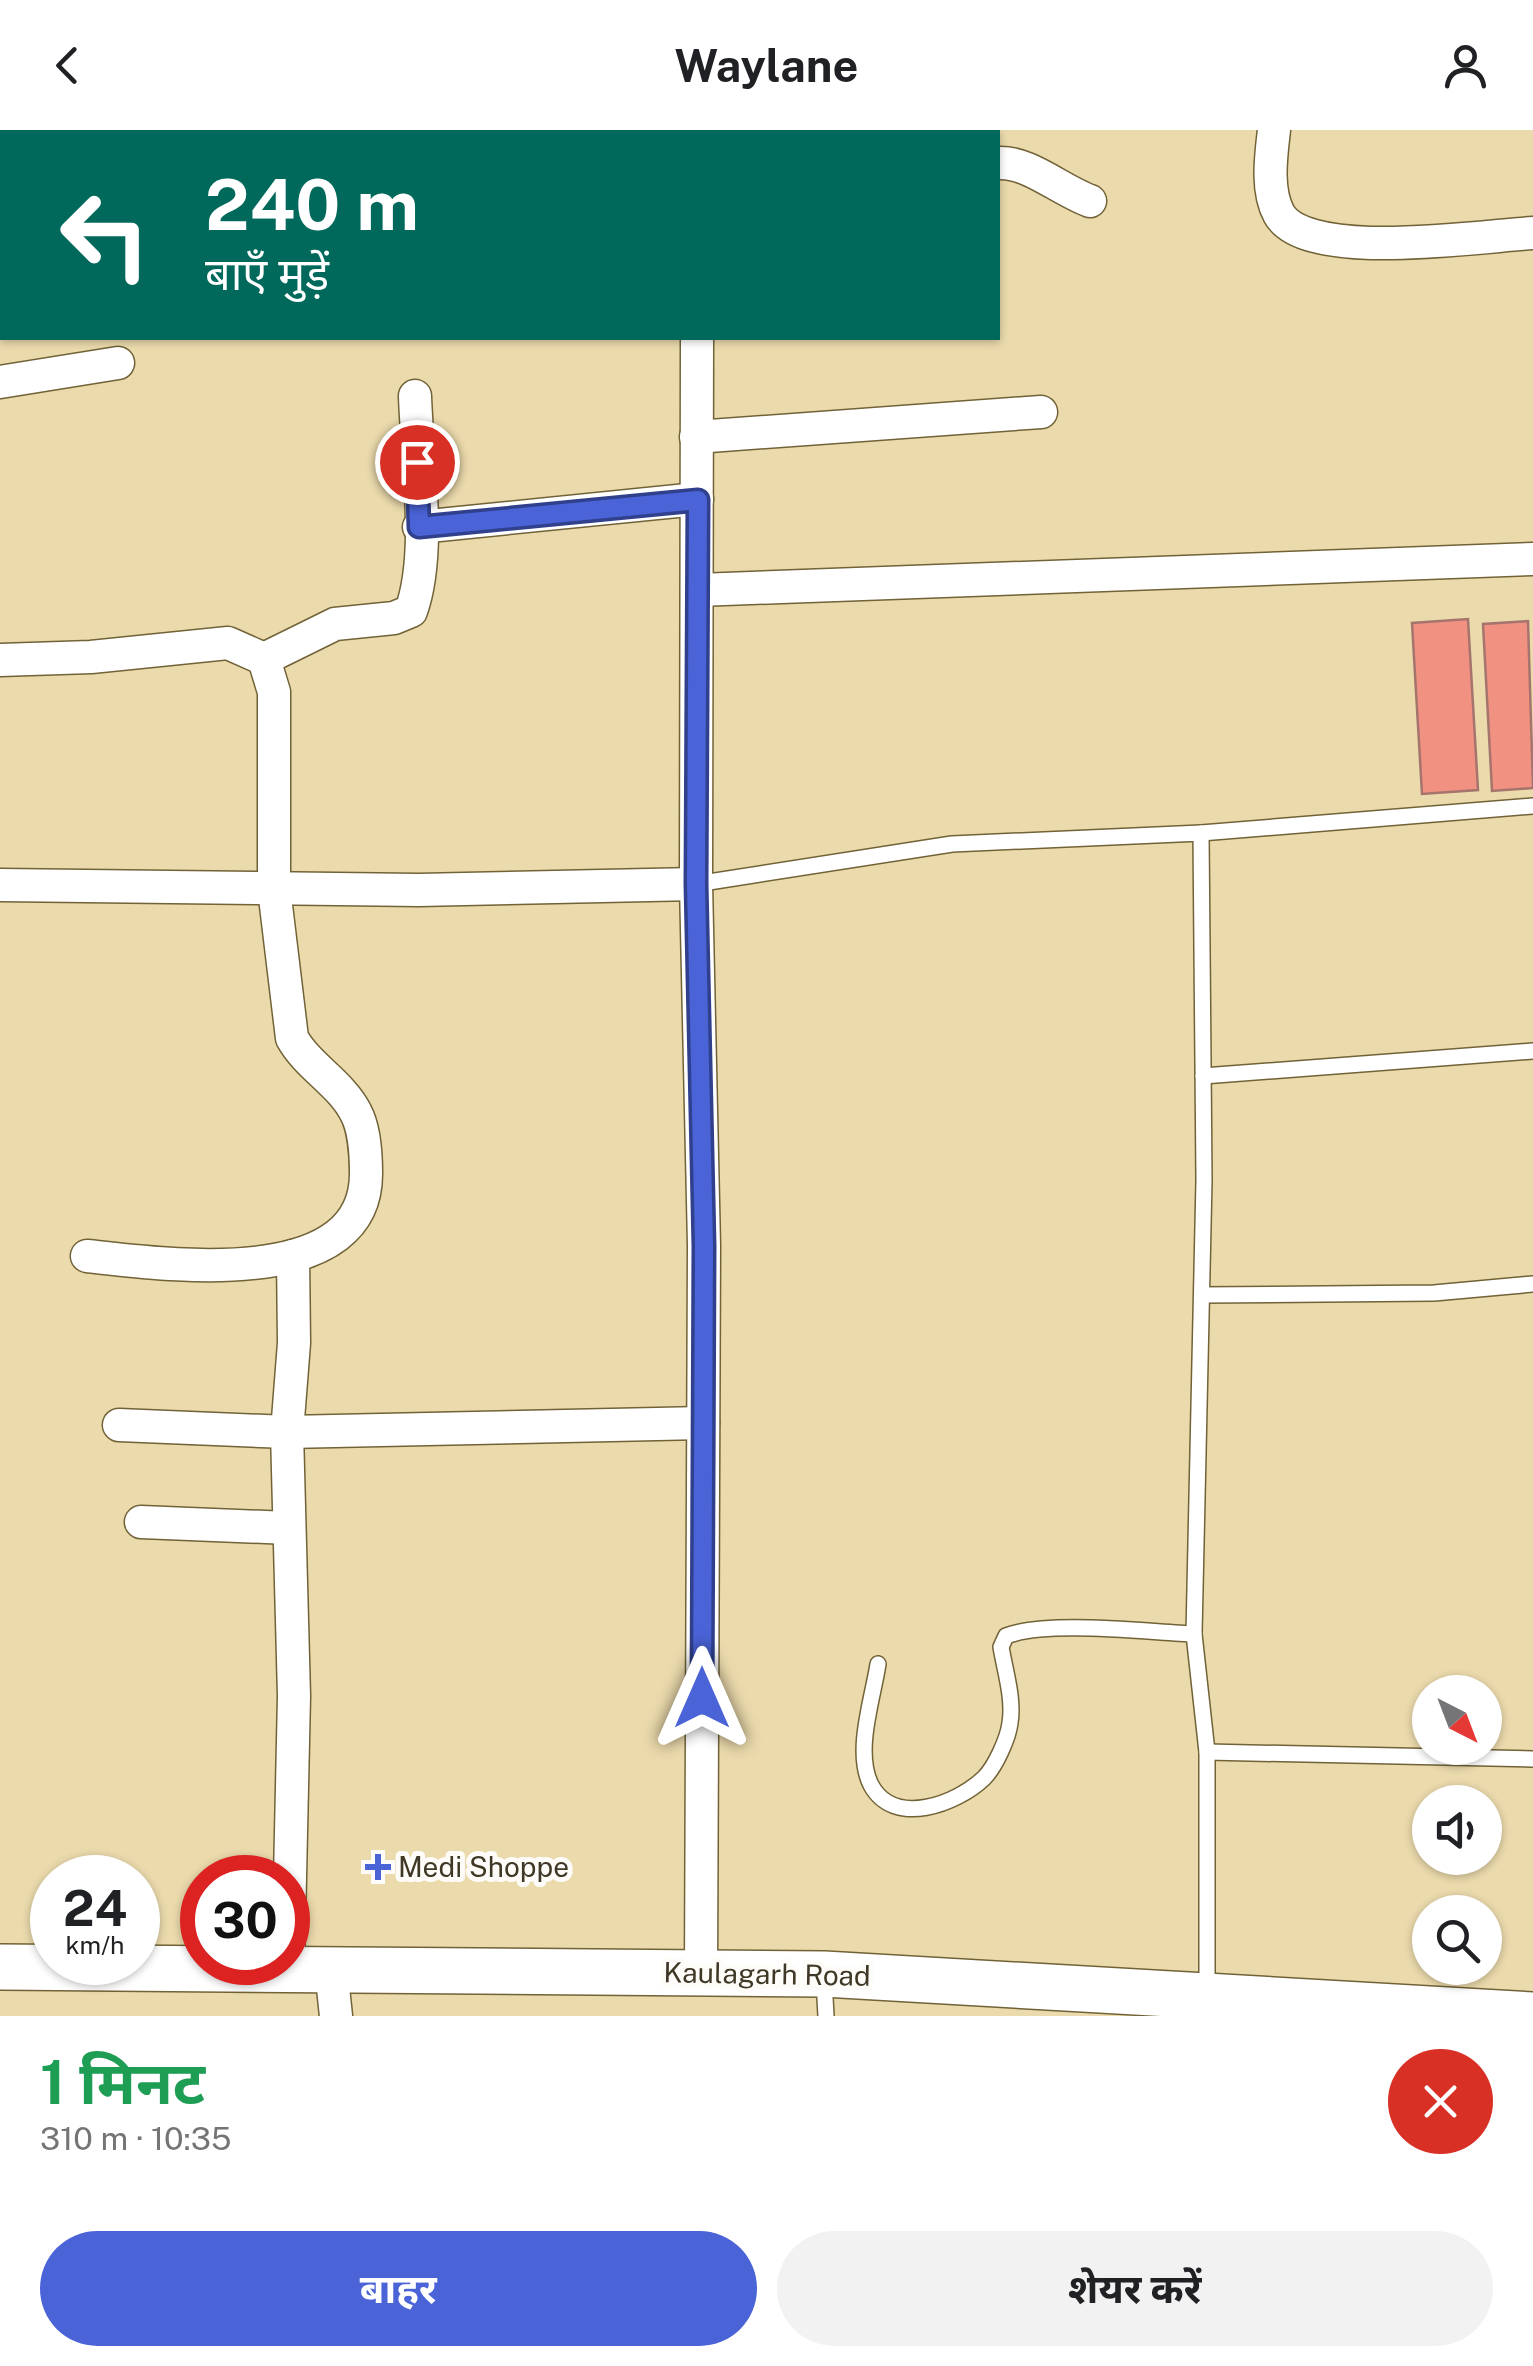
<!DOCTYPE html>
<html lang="hi">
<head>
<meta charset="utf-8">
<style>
  body { margin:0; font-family:"Public Sans","Noto Sans Devanagari",sans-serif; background:#f2f2f2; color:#202124; height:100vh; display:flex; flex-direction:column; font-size:38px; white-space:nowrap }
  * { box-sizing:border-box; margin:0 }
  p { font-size:32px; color:#757577 }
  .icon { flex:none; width:55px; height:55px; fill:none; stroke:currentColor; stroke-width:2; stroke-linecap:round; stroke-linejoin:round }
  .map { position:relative; height:1886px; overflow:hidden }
  .side { display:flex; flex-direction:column; background:#fff; flex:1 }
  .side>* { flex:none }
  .top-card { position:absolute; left:0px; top:0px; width:1000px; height:210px; box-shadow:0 2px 8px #0004; background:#00695c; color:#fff; overflow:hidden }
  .needle { width:65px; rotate:138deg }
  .tools { position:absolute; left:1412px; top:1545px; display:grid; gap:20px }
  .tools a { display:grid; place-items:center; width:90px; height:90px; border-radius:50%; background:#fff; box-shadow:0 2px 8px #0004; font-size:50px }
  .speed { position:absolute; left:30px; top:1725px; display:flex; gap:20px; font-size:50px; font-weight:700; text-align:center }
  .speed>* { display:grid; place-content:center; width:130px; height:130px; border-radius:50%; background:#fff; box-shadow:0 2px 8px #0004; line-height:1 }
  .speed small { font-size:25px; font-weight:400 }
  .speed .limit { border:15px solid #d22; background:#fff; color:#111 }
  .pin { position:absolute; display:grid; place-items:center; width:85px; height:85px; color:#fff; margin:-42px; border:5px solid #fff; border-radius:50%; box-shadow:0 2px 10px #0007 }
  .me { position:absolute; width:110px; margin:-55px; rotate:0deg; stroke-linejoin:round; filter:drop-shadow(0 0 8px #0008) }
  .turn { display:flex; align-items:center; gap:35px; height:210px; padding:0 40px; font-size:45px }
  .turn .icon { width:130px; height:130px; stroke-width:2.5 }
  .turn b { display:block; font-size:70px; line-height:85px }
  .round { display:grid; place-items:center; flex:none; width:105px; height:105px; border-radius:52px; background:#f2f2f2 }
  .summary { display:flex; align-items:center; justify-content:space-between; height:170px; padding:0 40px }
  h1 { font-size:60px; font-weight:700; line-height:75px; color:#1e9e55 }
  .primary-button { display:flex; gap:20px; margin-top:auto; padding:20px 40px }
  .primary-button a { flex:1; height:115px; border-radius:60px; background:#4a63d7; color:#fff; font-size:40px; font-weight:700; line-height:115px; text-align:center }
  .primary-button a+a { background:#f2f2f2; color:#202124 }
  header { display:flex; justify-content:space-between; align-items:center; height:130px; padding:0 40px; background:#fff; font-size:45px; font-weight:700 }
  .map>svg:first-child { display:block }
  .building { fill:#f19181; stroke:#a5746c; stroke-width:2.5 }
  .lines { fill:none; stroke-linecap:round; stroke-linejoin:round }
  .lane-casing { stroke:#716237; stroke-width:18 }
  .street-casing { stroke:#716237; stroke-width:35 }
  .secondary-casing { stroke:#716237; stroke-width:48 }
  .lane { stroke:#fff; stroke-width:15 }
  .street { stroke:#fff; stroke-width:32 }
  .secondary { stroke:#fff; stroke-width:45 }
  .route-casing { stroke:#30408c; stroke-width:25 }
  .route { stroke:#4a63d7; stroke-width:18 }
  .poi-dot { fill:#4a63d7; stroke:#fefcf8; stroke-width:4 }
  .labels { text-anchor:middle; stroke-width:10; stroke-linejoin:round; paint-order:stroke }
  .poi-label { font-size:28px; fill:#3f3826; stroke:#fefcf8; text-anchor:start }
  .street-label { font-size:28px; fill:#3f3826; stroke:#fefcf8 }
</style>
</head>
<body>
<header><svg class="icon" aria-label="back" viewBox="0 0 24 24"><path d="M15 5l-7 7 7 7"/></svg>Waylane<svg class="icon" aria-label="person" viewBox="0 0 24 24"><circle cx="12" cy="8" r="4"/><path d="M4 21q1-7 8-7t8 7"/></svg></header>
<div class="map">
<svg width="1533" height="1886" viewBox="0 0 1533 1886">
  <rect width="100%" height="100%" fill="#ebdaac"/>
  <g class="building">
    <path d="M1468,489L1478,660L1422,664L1412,493Z"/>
    <path d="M1528,491L1533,658L1492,661L1483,494Z"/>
  </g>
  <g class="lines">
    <defs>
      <g id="lane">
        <path d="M1201,703L1533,676"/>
        <path d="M696,754L952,714L1201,703L1204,1050L1194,1504"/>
        <path d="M1203,946L1533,921"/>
        <path d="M1202,1165L1434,1163L1533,1154"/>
        <path d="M878,1534C873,1568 854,1622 871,1655C894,1698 957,1674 984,1648C995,1637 1008,1609 1010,1593C1014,1569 1005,1541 1001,1517L1006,1506C1047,1490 1146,1502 1194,1504L1207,1622V1862"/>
        <path d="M1207,1622L1533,1629"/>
        <path d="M824,1850L826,1886"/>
      </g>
      <g id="street">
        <path d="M1274,0C1271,26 1266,60 1279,84C1307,133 1481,106 1533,103"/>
        <path d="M329,2L336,0"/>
        <path d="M712,2L713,0"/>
        <path d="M998,33C1028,31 1060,60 1090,71"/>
        <path d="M0,75L2,74"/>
        <path d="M697,208L696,754L704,1116L701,1841"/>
        <path d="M0,252L118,233"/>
        <path d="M696,307L1041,282"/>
        <path d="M419,397L697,369"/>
        <path d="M698,460L1533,429"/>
        <path d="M264,529L335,494L394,488L411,481C432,423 417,329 415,266"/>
        <path d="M0,530L91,527L228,513L264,529L274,562V759L292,908C308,937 341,953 356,983C364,998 366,1025 366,1043C367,1164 162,1134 87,1126"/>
        <path d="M0,755L419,760L696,754"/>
        <path d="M119,1295L287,1302L703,1293"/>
        <path d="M141,1392L289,1398"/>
        <path d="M288,1838L294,1566L287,1302L294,1213L293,1126"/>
        <path d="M331,1839L336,1886"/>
      </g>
      <path id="secondary" d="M0,1837L824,1844L1533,1885"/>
    </defs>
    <use href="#lane" class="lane-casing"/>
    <use href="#street" class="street-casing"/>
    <use href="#secondary" class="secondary-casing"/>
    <use href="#lane" class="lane"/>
    <use href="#street" class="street"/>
    <use href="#secondary" class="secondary"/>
  </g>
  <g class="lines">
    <defs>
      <path id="route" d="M417,332L419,397L698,370L696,754L704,1116L702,1568"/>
    </defs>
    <use href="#route" class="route-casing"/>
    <use href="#route" class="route"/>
  </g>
  <path class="poi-dot" d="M373 1722h10v10h10v10h-10v10h-10v-10h-10v-10h10z"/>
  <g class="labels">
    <g class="poi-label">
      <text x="398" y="1747">Medi Shoppe</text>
    </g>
    <g class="street-label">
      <text transform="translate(767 1844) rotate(1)" y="10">Kaulagarh Road</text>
    </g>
  </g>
</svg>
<div class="tools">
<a><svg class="needle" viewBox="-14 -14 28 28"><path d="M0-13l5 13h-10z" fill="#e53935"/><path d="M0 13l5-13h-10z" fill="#757577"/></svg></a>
<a><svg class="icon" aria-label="sound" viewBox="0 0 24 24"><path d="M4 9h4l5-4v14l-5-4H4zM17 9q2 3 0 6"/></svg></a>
<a><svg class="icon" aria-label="search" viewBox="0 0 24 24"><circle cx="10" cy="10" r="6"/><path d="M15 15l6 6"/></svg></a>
</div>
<div class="speed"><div>24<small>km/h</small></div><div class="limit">30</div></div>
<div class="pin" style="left:417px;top:332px;background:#d93025"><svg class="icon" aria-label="arrive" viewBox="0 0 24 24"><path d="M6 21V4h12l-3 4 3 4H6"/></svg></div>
<svg class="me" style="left:702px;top:1568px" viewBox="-20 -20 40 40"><path d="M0-17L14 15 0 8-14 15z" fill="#4a63d7" stroke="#fff" stroke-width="4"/></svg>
<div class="top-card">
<div class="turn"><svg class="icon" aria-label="left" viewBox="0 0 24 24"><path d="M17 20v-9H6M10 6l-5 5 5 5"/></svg><div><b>240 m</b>बाएँ मुड़ें</div></div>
</div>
</div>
<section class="side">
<div class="summary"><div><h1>1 मिनट</h1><p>310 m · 10:35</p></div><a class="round" style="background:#d93025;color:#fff"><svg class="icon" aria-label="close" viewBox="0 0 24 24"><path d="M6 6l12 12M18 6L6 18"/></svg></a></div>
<div class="primary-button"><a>बाहर</a><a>शेयर करें</a></div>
</section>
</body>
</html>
